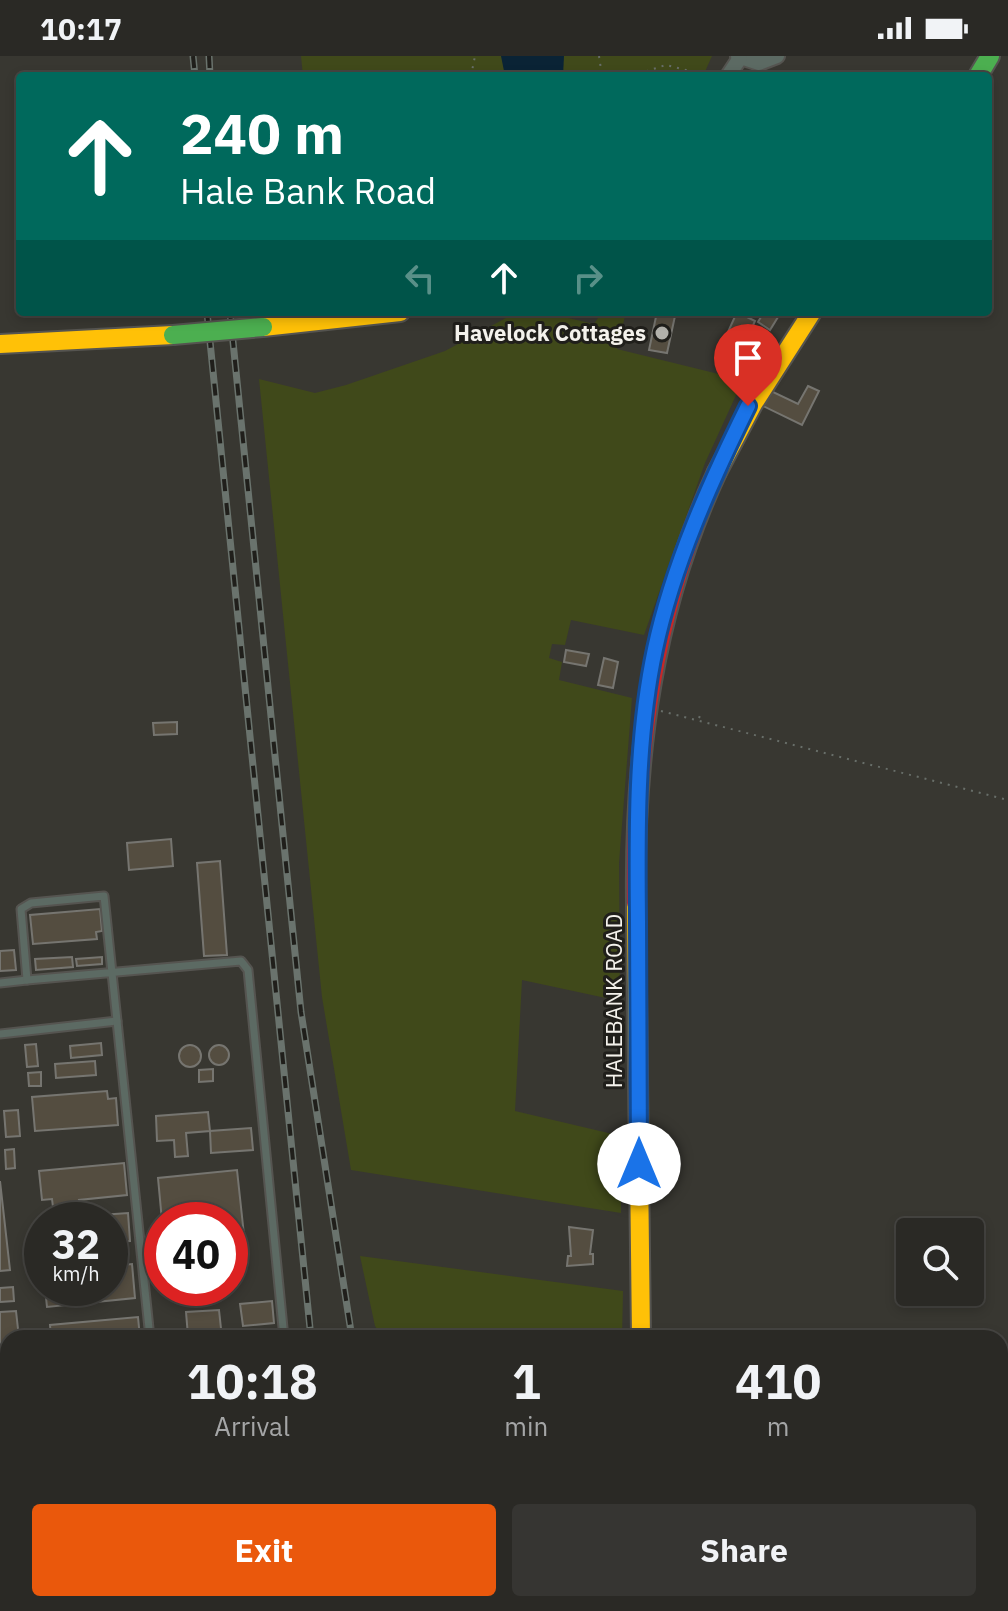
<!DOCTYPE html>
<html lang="en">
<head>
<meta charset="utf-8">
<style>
  body { margin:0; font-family:"IBM Plex Sans",sans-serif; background:#363532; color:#f1f3f6; height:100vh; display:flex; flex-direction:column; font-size:30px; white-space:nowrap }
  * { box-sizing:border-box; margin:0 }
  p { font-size:26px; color:#a5a6a7 }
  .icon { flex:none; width:44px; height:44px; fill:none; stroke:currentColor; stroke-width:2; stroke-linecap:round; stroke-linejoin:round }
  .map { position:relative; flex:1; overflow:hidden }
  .details { position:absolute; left:0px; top:1274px; width:1008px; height:282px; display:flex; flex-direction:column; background:#2a2925; border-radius:24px 24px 0 0; box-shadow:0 4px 12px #0003,0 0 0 2px #464542 }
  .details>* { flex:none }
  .hud { position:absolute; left:16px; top:16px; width:976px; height:244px; border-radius:8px; box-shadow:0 4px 12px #0003,0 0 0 2px #464542; background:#00695c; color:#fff; overflow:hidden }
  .tools { position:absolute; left:896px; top:1162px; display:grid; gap:16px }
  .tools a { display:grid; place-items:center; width:88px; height:88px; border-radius:8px; background:#2a2925; box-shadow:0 4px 12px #0003,0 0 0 2px #464542; font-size:40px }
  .speed { position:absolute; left:24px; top:1146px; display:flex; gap:16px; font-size:40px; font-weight:700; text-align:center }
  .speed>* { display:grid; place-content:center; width:104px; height:104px; border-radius:50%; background:#2a2925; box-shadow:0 4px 12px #0003,0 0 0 2px #464542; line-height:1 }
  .speed small { font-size:20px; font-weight:400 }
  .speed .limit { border:12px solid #d22; background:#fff; color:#111 }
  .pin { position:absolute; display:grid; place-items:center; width:68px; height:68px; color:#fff; margin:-82px -34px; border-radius:50% 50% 50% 0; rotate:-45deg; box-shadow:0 0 8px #0007 }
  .pin .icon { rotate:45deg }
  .me { position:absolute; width:88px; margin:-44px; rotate:0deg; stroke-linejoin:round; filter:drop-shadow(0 0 6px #0008) }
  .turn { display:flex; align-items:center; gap:28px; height:168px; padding:0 32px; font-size:36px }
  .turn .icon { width:104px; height:104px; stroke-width:2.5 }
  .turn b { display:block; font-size:56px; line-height:68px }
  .lanes { display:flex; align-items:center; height:76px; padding:0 32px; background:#0003; justify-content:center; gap:40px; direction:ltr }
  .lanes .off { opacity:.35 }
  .eta { display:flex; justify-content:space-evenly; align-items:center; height:136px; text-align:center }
  .eta b { font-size:48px; font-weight:800; line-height:56px }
  .cta { display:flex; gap:16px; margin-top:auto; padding:16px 32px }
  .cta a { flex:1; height:92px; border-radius:8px; background:#ea580c; color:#fff; font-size:32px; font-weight:800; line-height:92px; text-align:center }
  .cta a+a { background:#363532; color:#f1f3f6 }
  .status { display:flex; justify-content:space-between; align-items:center; height:56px; padding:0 40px; background:#2a2925; direction:ltr }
  .status svg { height:22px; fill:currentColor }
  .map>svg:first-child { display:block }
  .green { fill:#40491a }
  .water { fill:#0a2335 }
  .building { fill:#544d40; stroke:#767570; stroke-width:2 }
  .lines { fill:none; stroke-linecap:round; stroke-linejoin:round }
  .lane-casing { stroke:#555450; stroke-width:11 }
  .street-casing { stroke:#555450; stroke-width:18 }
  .fast-casing { stroke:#555450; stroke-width:22 }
  .slow-casing { stroke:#555450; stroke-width:22 }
  .jam-casing { stroke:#555450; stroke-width:22 }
  .path { stroke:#686e69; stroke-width:2; stroke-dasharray:2 6; stroke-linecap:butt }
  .lane { stroke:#5c6a63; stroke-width:7 }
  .street { stroke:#5c6a63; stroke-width:14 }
  .fast { stroke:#4caf50; stroke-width:18 }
  .slow { stroke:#ffc107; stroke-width:18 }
  .jam { stroke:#c62828; stroke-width:18 }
  .rail-casing { stroke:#6a736d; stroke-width:7 }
  .rail { stroke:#201f1b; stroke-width:4; stroke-dasharray:12; stroke-linecap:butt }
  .fast-bridge-casing { stroke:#555450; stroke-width:22; stroke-linecap:butt }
  .fast-bridge { stroke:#4caf50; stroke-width:18 }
  .route-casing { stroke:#114b97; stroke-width:20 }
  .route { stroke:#1a73e8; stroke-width:14 }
  .poi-dot { fill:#b2b1ab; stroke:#201f1b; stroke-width:3 }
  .labels { text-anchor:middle; stroke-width:6; stroke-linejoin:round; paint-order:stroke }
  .poi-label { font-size:22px; font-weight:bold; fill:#f4f2ec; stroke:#201f1b; text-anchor:end }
  .street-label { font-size:22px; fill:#f4f2ec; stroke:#201f1b }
</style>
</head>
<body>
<div class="status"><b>10:17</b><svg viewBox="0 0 49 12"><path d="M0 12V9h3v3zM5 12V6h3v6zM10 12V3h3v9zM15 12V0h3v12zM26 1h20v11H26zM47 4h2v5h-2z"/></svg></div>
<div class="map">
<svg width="1008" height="1555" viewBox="0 0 1008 1555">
  <rect width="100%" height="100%" fill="#383731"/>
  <g class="green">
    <path d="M301,0H712L703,20H303Z"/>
    <path d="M517,256H543L594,268L602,256H626L617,293L743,324L705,407L644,579L571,564L565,589L552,588L549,602L562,606L559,624L632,642L619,807L620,945L522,924L515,1055L621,1080V1157L351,1114L322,941L259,323L315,337L346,329L445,295Z"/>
    <path d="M360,1200L623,1235L622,1282H383L375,1270Z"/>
  </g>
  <path class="water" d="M501,0H564L563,20H505Z"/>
  <g class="building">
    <path d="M657,256L675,260L667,297L649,294Z"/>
    <path d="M737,256L755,265L751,274L742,270L733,291L723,287Z"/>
    <path d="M764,256L778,261L770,274L758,266Z"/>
    <path d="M808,330L819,335L802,369L761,349L769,334L798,348Z"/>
    <path d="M566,594L589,598L586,610L564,606Z"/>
    <path d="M604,602L618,606L613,632L598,629Z"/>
    <path d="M177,666V678L154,679L153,667Z"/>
    <path d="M171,783L173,810L129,814L127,787Z"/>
    <path d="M220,805L227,899L204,900L197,807Z"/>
    <path d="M100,853L102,875L96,876L97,883L33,888L30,859Z"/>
    <path d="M14,894L16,914L0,915V895Z"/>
    <path d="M72,901L73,911L36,914L35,903Z"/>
    <path d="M102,901V908L77,910L76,903Z"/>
    <path d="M101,987L102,999L71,1002L70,990Z"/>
    <path d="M36,988L38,1010L27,1011L25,989Z"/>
    <circle cx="190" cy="1000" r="11"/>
    <circle cx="219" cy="999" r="10"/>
    <path d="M95,1005L96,1019L56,1022L55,1008Z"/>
    <path d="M213,1013V1025L199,1026V1014Z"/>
    <path d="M41,1016V1030H29L28,1017Z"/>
    <path d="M107,1035L108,1043L116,1042L118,1069L35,1075L32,1041Z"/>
    <path d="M18,1054L20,1080L6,1081L4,1055Z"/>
    <path d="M208,1056L210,1075L186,1077L188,1100L175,1101L174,1084L157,1085L156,1060Z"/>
    <path d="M251,1072L253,1094L211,1097L210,1075Z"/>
    <path d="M14,1093L15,1112L6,1113L5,1094Z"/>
    <path d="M124,1107L127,1139L79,1144L81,1157L54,1159L52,1143L42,1144L39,1115Z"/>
    <path d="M237,1114L244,1179L230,1180V1164L162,1165L158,1122Z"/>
    <path d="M0,1125L10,1214L0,1215Z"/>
    <path d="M128,1157L130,1185L110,1186V1164H101V1159Z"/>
    <path d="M569,1171L593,1174L590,1198H593V1208L567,1210L568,1200H571Z"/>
    <path d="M132,1208L135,1242L47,1251L45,1232H110V1210Z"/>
    <path d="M13,1231L14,1245L0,1246V1232Z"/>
    <path d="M272,1245L274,1267L243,1270L240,1248Z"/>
    <path d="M219,1254L222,1282H211V1278L188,1280L186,1256Z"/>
    <path d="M16,1255L19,1282H8V1341L0,1342V1256Z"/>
    <path d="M138,1261L140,1282H51L50,1269Z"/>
    <path d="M8,1457V1489H0V1458Z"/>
    <path d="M8,1495V1536H4L1,1496Z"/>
  </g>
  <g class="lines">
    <defs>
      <g id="lane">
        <path d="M723,300L759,308L770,315"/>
        <path d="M0,927L27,924"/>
        <path d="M0,978L117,965"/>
        <path d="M150,1282L104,840L31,847L21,853L27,924L241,905L248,914L284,1282"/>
        <path d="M0,1443L8,1444"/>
      </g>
      <g id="street">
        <path d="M738,0L759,7L777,0"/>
        <path d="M728,20L740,2"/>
        <path d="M1000,1424L1008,1420"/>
        <path d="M640,1548L641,1555"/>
      </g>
      <path id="fast" d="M978,20L990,0"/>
      <g id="slow">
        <path d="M263,271L400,256"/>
        <path d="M0,288L173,279"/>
        <path d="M717,416L753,348L812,256"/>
        <path d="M636,847L641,1282"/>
        <path d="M741,1548L744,1555"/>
        <path d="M107,1555L150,1548"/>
      </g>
      <path id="jam" d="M636,847C634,696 653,554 717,416"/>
    </defs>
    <use href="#lane" class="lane-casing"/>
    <use href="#street" class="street-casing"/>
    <use href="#fast" class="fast-casing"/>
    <use href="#slow" class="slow-casing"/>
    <use href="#jam" class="jam-casing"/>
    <g class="path">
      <path d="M599,0L602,20"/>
      <path d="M471,20L475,0"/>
      <path d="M631,20L666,9L710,20"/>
      <path d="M661,655L1008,744"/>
      <path d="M699,662L702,655"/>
    </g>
    <use href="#lane" class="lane"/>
    <use href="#street" class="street"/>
    <use href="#fast" class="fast"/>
    <use href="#slow" class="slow"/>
    <use href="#jam" class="jam"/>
    <defs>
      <g id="rail">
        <path d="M193,0L195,20"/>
        <path d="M209,0L210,20"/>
        <path d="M207,256L311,1282"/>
        <path d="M230,256L301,956L352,1282"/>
        <path d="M349,1548L350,1555"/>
        <path d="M375,1548L376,1555"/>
      </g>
    </defs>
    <use href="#rail" class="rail-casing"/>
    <use href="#rail" class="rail"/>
    <defs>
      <path id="fast-bridge" d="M173,279L263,271"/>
    </defs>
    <use href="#fast-bridge" class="fast-bridge-casing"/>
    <use href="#fast-bridge" class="fast-bridge"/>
  </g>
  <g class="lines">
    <defs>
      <path id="route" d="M639,1108C638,1027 638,946 638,865C637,775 636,682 655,593C673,509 710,427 748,350"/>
    </defs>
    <use href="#route" class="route-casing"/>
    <use href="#route" class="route"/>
  </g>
  <circle class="poi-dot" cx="662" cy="277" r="8"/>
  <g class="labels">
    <g class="poi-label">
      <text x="646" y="285">Havelock Cottages</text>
    </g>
    <g class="street-label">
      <text transform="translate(614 945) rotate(-90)" y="8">HALEBANK ROAD</text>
    </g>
  </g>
</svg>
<div class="tools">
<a><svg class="icon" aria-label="search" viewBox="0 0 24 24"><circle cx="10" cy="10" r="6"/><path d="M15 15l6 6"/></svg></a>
</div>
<div class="speed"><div>32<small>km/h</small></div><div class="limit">40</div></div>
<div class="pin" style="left:748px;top:350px;background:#d93025"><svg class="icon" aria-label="arrive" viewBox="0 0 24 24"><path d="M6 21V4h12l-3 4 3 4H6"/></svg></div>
<svg class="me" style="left:639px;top:1108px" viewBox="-20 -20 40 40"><circle r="19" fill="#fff"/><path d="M0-13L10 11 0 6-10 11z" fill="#1a73e8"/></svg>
<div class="hud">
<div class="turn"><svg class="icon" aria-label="ahead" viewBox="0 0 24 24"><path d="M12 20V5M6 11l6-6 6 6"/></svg><div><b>240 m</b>Hale Bank Road</div></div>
<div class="lanes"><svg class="icon off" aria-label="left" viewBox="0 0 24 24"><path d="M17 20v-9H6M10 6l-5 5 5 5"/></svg><svg class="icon" aria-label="ahead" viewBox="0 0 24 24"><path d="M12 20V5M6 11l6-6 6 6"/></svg><svg class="icon off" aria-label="right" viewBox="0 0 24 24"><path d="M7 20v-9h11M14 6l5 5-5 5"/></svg></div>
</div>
<section class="details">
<div class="eta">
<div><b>10:18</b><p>Arrival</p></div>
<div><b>1</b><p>min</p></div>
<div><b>410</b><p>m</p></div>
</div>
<div class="cta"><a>Exit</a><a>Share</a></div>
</section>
</div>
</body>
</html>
